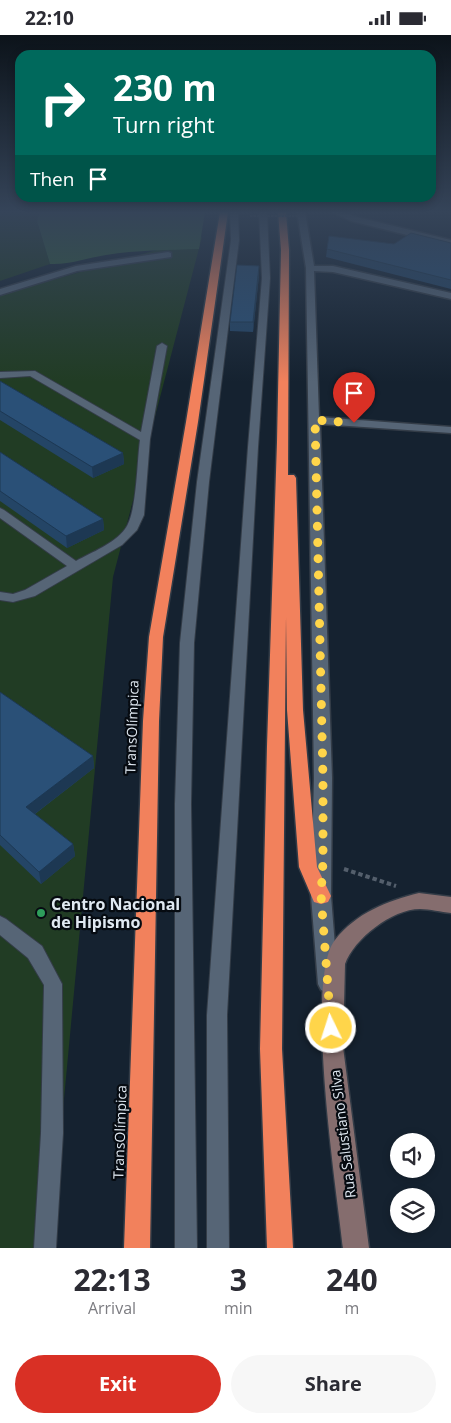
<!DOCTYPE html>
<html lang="en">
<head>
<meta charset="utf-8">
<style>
  body { margin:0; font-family:"Open Sans",sans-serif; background:#f7f7f7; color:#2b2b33; height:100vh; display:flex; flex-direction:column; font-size:19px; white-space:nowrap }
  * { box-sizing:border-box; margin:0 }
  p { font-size:16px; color:#7c7c81 }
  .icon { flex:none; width:28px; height:28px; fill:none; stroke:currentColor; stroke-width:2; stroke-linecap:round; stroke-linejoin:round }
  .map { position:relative; height:1213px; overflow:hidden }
  .details { display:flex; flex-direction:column; background:#fff; flex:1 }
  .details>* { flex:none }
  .guide { position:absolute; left:15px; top:15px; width:421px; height:152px; border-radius:15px; box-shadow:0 2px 8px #0003; background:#00695c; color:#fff; overflow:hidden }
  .tools { position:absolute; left:390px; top:1098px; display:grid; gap:10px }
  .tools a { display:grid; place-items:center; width:45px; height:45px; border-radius:50%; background:#fff; box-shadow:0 2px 8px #0003; font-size:25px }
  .pin { position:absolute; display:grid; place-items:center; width:42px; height:42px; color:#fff; margin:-51px -21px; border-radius:50% 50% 50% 0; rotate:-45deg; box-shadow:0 0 5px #0007 }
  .pin .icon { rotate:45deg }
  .me { position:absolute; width:55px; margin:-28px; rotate:356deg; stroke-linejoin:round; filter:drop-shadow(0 0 4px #0008) }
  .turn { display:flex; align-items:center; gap:18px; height:105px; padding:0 15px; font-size:22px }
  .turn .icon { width:65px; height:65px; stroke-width:2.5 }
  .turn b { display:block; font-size:35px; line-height:42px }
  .then { display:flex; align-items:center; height:48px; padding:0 15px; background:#0003; gap:10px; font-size:19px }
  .eta { display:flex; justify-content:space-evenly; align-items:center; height:85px; text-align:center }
  .eta b { font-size:30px; font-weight:700; line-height:35px }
  .primary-button { display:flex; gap:10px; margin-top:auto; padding:10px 15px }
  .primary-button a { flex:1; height:58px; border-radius:30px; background:#d93025; color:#fff; font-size:20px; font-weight:700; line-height:58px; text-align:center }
  .primary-button a+a { background:#f7f7f7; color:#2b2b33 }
  .status { display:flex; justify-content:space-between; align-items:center; height:35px; padding:0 25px; background:#fff; direction:ltr }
  .status svg { height:14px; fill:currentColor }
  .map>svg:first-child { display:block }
  .green { fill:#213c24 }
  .forest { fill:#34603a }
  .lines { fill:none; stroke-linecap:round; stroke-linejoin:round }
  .lane-casing { stroke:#333c47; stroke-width:2 }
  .street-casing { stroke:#333c47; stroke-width:3 }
  .secondary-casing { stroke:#333c47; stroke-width:3 }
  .highway-casing { stroke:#333c47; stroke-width:3 }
  .path { stroke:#545f6c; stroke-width:4; stroke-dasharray:4.5 3; stroke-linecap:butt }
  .lane { fill:#566576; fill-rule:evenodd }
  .street { fill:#566576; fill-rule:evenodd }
  .secondary { fill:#856d6e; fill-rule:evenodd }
  .highway { fill:#f2815c; fill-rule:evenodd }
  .path-bridge { stroke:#545f6c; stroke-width:2; stroke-dasharray:2.5 1; stroke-linecap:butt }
  .wall { fill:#244566 }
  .shaded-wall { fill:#1d3853 }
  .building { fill:#2a5077; stroke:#1d3853 }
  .route { stroke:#ffd54a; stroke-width:9; stroke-dasharray:0 16.2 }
  .leisure-dot { fill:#2e9e5b; stroke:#060b11; stroke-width:2 }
  .labels { text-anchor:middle; stroke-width:4.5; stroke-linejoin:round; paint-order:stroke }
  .street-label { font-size:14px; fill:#e0e9f2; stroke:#060b11 }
  .near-poi-label { font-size:16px; font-weight:bold; fill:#e0e9f2; stroke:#060b11; text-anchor:start }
</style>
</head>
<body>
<div class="status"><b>22:10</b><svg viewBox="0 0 49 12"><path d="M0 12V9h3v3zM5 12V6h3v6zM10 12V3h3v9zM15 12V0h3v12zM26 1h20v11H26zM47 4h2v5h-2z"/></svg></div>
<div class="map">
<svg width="451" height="1213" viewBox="0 0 451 1213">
  <rect width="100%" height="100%" fill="#152230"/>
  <g class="green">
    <path d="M0,177H40L37,186L50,229L0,246Z"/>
    <path d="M202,202L113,542L50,1213H0V260Z"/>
  </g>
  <path class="forest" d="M40,177H205L199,214C168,215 137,215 106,220C87,223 69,230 50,229L37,186Z"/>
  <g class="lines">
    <defs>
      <g id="lane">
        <path d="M230,177H238L239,205L209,447L194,608L191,769L197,1213H175V769L180,608L197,447L231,205Z"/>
        <path d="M259,177H267L270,243L258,412L227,980L229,1213H207V980L248,412L262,243Z"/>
        <path d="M162,308L167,311L150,404L144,480L137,495L122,510L35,561L13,567L0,565V557L13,559L25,555L67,531L0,483V473L4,475L76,526C92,517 114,509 125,494C137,479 137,426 140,405L30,341L0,343V337L35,336L141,397L157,311Z"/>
        <path d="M0,881L6,884L42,911L62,949L63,1098L56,1213H34L41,1098L44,950L28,923L0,900Z"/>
      </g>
      <g id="street">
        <path d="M297,177H305L314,231H333L451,258V264L333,237L314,236L319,382L451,392V398L320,389L332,743L331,861L338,949L335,955L328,958L321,955L318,949L311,861L314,743L306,233Z"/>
        <path d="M332,177H343L357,182L451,205V211L351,186Z"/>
        <path d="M168,217L171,218V222L77,236L0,260V254L76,231Z"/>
      </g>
      <path id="secondary" d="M419,858L451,862V878C441,877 430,874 420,874C392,874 354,904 345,929L343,1012L369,1213H343C337,1157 304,944 335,905C356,878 387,866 419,858Z"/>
      <g id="highway">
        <path d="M220,177H228L198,387L163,602L159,686L150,1213H124L143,686L149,602L186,387Z"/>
        <path d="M278,177H286L289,215L288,440H294L296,443L303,675L317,832L331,861L328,867L321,869L314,867L299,832L287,675L286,582L282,1014L293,1213H267L260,1014L267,711L277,407L281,215Z"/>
      </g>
    </defs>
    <use href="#lane" class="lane-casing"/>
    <use href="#street" class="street-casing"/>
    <use href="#secondary" class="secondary-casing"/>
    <use href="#highway" class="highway-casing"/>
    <path class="path" d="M344,834L396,851"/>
    <use href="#lane" class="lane"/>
    <use href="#street" class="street"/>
    <use href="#secondary" class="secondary"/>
    <use href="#highway" class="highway"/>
    <path class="path-bridge" d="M250,181H304"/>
  </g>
  <g class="wall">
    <path d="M451,208V254L326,222L327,214L394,209Z"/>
    <path d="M259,240L253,297L230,296V287Z"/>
    <path d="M0,346L123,418L124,429L93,443L0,385Z"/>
    <path d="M0,417L103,484L104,495L67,513L0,466Z"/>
    <path d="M0,657L93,721L94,733L35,779L73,809L75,821L41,849L0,810Z"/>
  </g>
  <g class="shaded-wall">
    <path d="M259,231V240L253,297V287Z"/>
    <path d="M123,418L124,429L93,443L92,432Z"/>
    <path d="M103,484L104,495L67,513L66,501Z"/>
    <path d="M93,721L94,733L28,784L26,772Z"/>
    <path d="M73,809L75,821L41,849L39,837Z"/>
  </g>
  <g class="building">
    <path d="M411,198L451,208V245L327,214L329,201L394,209Z"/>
    <path d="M237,230L259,231L253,287H230Z"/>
    <path d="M0,346L123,418L92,432L0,376Z"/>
    <path d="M0,417L103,484L66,501L0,456Z"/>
    <path d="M0,657L93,721L26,772L73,809L39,837L0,800Z"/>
  </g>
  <linearGradient id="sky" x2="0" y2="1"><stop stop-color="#0c131a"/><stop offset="0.51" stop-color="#354459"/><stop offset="1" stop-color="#354459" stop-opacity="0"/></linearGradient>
  <rect width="451" height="347" fill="url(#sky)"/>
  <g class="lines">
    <path class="route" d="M331,993L321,860L323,827V743L315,385L354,388"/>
  </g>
  <circle class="leisure-dot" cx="41" cy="878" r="5"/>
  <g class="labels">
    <g class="street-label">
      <text transform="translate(132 692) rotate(-88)" y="5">TransOlímpica</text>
      <text transform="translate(120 1097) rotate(-88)" y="5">TransOlímpica</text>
      <text transform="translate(343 1099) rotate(-97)" y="5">Rua Salustiano Silva</text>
    </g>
    <g class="near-poi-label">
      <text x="51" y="875">Centro Nacional<tspan x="51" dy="18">de Hipismo</tspan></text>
    </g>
  </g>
</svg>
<div class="tools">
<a><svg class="icon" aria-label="sound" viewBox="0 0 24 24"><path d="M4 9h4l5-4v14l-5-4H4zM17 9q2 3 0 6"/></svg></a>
<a><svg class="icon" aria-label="layers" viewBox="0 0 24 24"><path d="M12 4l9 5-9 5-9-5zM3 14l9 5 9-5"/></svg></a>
</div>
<div class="pin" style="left:354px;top:388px;background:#d93025"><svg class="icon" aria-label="arrive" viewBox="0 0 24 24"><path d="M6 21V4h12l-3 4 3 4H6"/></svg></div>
<svg class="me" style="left:331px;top:993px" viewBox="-20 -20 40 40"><circle r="17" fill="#ffd54a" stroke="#fff" stroke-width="3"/><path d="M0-11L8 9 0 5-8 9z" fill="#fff"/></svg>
<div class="guide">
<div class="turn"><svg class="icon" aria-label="right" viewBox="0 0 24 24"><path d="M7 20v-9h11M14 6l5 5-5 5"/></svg><div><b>230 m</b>Turn right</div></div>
<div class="then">Then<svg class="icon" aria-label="arrive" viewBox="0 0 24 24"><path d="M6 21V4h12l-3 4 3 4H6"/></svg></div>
</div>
</div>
<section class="details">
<div class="eta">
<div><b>22:13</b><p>Arrival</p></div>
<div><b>3</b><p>min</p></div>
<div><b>240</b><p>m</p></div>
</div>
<div class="primary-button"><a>Exit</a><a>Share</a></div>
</section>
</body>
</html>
